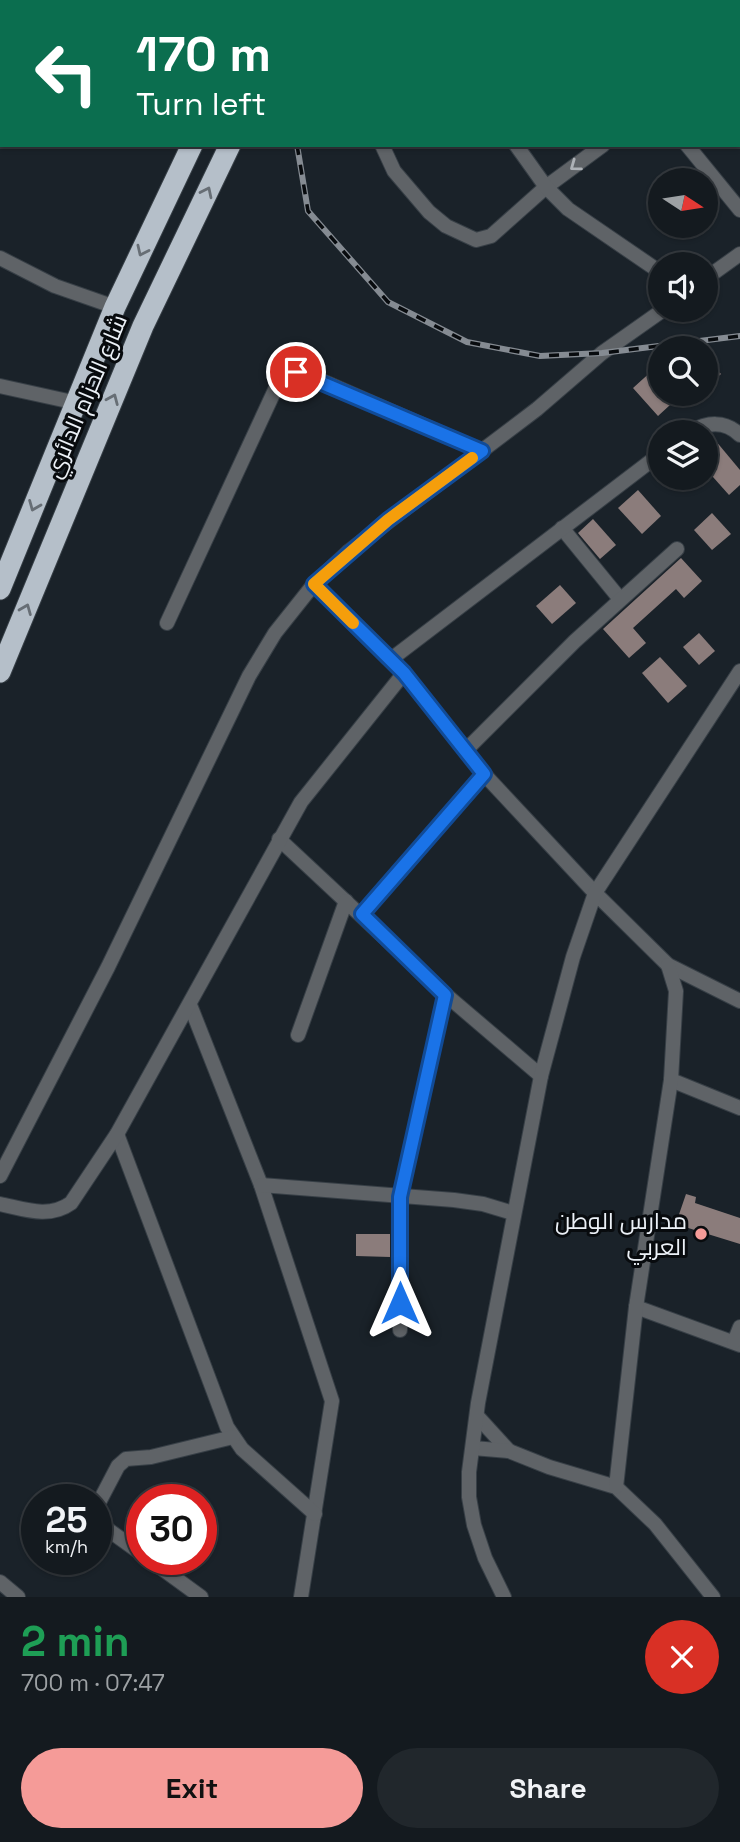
<!DOCTYPE html>
<html lang="en">
<head>
<meta charset="utf-8">
<style>
  body { margin:0; font-family:"Space Grotesk",Cairo,sans-serif; background:#21272c; color:#f1f3f6; height:100vh; display:flex; flex-direction:column; font-size:26px; white-space:nowrap }
  * { box-sizing:border-box; margin:0 }
  p { font-size:23px; color:#9da1a4 }
  .icon { flex:none; width:38px; height:38px; fill:none; stroke:currentColor; stroke-width:2; stroke-linecap:round; stroke-linejoin:round }
  .map { position:relative; height:1597px; overflow:hidden }
  .panel { display:flex; flex-direction:column; background:#141a1f; flex:1 }
  .panel>* { flex:none }
  .banner { position:absolute; left:0px; top:0px; width:740px; height:147px; box-shadow:0 2px 5px #0004,0 0 0 2px #33383d; background:#0b6e4f; color:#fff; overflow:hidden }
  .needle { width:46px; rotate:102deg }
  .tools { position:absolute; left:648px; top:168px; display:grid; gap:14px }
  .tools a { display:grid; place-items:center; width:70px; height:70px; border-radius:50%; background:#141a1f; box-shadow:0 2px 5px #0004,0 0 0 2px #33383d; font-size:35px }
  .speed { position:absolute; left:21px; top:1484px; display:flex; gap:14px; font-size:35px; font-weight:700; text-align:center }
  .speed>* { display:grid; place-content:center; width:91px; height:91px; border-radius:50%; background:#141a1f; box-shadow:0 2px 5px #0004,0 0 0 2px #33383d; line-height:1 }
  .speed small { font-size:18px; font-weight:400 }
  .speed .limit { border:10px solid #d22; background:#fff; color:#111 }
  .pin { position:absolute; display:grid; place-items:center; width:60px; height:60px; color:#fff; margin:-30px; border:4px solid #fff; border-radius:50%; box-shadow:0 2px 7px #0007 }
  .me { position:absolute; width:77px; margin:-38px; rotate:0deg; stroke-linejoin:round; filter:drop-shadow(0 0 5px #0008) }
  .turn { display:flex; align-items:center; gap:24px; height:147px; padding:0 21px; font-size:32px }
  .turn .icon { width:91px; height:91px; stroke-width:2.5 }
  .turn b { display:block; font-size:49px; line-height:60px }
  .round { display:grid; place-items:center; flex:none; width:74px; height:74px; border-radius:37px; background:#21272c }
  .head { display:flex; align-items:center; justify-content:space-between; height:119px; padding:0 21px }
  h1 { font-size:42px; font-weight:800; line-height:52px; color:#1e9e55 }
  .cta { display:flex; gap:14px; margin-top:auto; padding:14px 21px }
  .cta a { flex:1; height:80px; border-radius:42px; background:#f59b98; color:#111; font-size:28px; font-weight:800; line-height:80px; text-align:center }
  .cta a+a { background:#21272c; color:#f1f3f6 }
  .map>svg:first-child { display:block }
  .building { fill:#8b7c7b }
  .lines { fill:none; stroke-linecap:round; stroke-linejoin:round }
  .minor-casing { stroke:#373f46; stroke-width:16 }
  .highway-casing { stroke:#373f46; stroke-width:23 }
  .minor { stroke:#5f6367; stroke-width:14 }
  .highway { stroke:#b5bfc9; stroke-width:21 }
  .rail-casing { stroke:#858b92; stroke-width:6 }
  .rail { stroke:#080b0e; stroke-width:3.5; stroke-dasharray:10; stroke-linecap:butt }
  .oneway { stroke:#adb1b6 }
  .oneway2 { stroke:#676e75 }
  .route-casing { stroke:#114b97; stroke-width:18 }
  .route { stroke:#1a73e8; stroke-width:12 }
  .slow { stroke:#f59e0b; stroke-width:12 }
  .poi-dot { fill:#f59b98; stroke:#080b0e; stroke-width:2.5 }
  .labels { text-anchor:middle; stroke-width:6; stroke-linejoin:round; paint-order:stroke }
  .street-label { font-size:23px; fill:#ecf1f7; stroke:#080b0e }
  .poi-label { font-size:23px; fill:#ecf1f7; stroke:#080b0e; text-anchor:end }
</style>
</head>
<body>
<div class="map">
<svg width="740" height="1597" viewBox="0 0 740 1597">
  <rect width="100%" height="100%" fill="#1a2229"/>
  <g class="building">
    <path d="M705,357L721,374L705,388Z"/>
    <path d="M654,369L660,374V394H682L658,416L633,388Z"/>
    <path d="M710,434L740,470V485L729,495L705,468V436Z"/>
    <path d="M638,490L661,516L642,534L618,508Z"/>
    <path d="M712,513L731,534L712,550L694,530Z"/>
    <path d="M593,519L616,545L600,559L578,533Z"/>
    <path d="M681,558L702,581L684,598L676,589L633,628L646,643L629,658L603,629Z"/>
    <path d="M560,585L576,603L552,624L536,606Z"/>
    <path d="M699,633L715,651L699,665L683,647Z"/>
    <path d="M660,657L687,686L668,703L642,673Z"/>
    <path d="M686,1194L696,1197L695,1203L740,1218V1244L685,1227L683,1232L674,1229Z"/>
    <path d="M356,1234H390V1257L356,1256Z"/>
  </g>
  <g class="lines">
    <defs>
      <g id="minor">
        <path d="M602,0L603,2"/>
        <path d="M249,2V0"/>
        <path d="M456,2V0"/>
        <path d="M382,145L394,171L429,212L446,226L476,240L491,236L546,187L603,145"/>
        <path d="M516,145L546,187L568,209L660,272"/>
        <path d="M687,145L740,210"/>
        <path d="M0,258L55,286L115,307"/>
        <path d="M705,279L740,254"/>
        <path d="M0,386L77,403"/>
        <path d="M690,432C707,422 725,420 740,435"/>
        <path d="M562,528L620,599"/>
        <path d="M314,584L404,673L484,774L595,893L668,965L740,1001"/>
        <path d="M167,623L280,379L296,372L304,373L482,451"/>
        <path d="M390,660L660,454"/>
        <path d="M466,750L575,641L677,549"/>
        <path d="M279,839L445,994L541,1076"/>
        <path d="M362,914L484,774"/>
        <path d="M190,1005L261,1185L332,1401L301,1597"/>
        <path d="M298,1035L346,901"/>
        <path d="M671,1080L740,1108"/>
        <path d="M117,1134L227,1427L242,1449L315,1514"/>
        <path d="M0,1176L108,967L249,676L275,633L314,584L348,552L537,409L602,353L663,310"/>
        <path d="M261,1185L454,1200L483,1204L513,1213"/>
        <path d="M0,1204C24,1209 49,1219 71,1203L117,1134L301,802L404,673"/>
        <path d="M636,1307L740,1345"/>
        <path d="M400,1330V1197L445,994"/>
        <path d="M734,1342L740,1327"/>
        <path d="M477,1416L509,1451"/>
        <path d="M473,1448L509,1451L549,1467L616,1487L655,1524L713,1597"/>
        <path d="M616,1487L636,1307L671,1080L676,991L668,965"/>
        <path d="M96,1508L118,1466L126,1459L151,1457L233,1437"/>
        <path d="M96,1514L103,1526L142,1554"/>
        <path d="M149,1559L201,1597"/>
        <path d="M0,1582L18,1597"/>
        <path d="M504,1597L485,1558L474,1525L469,1497V1472L478,1403L541,1076L573,957L595,893L740,671"/>
      </g>
      <g id="highway">
        <path d="M267,2L268,0"/>
        <path d="M304,2L305,0"/>
        <path d="M0,589L115,307L192,145"/>
        <path d="M0,672L143,326L230,145"/>
      </g>
    </defs>
    <use href="#minor" class="minor-casing"/>
    <use href="#highway" class="highway-casing"/>
    <use href="#minor" class="minor"/>
    <use href="#highway" class="highway"/>
    <defs>
      <path id="rail" d="M297,145L308,211L388,302L467,342L540,356L602,353L740,336"/>
    </defs>
    <use href="#rail" class="rail-casing"/>
    <use href="#rail" class="rail"/>
  </g>
  <defs><path id="oneway-chevron" d="M-2-3.5L2.5 0L-2 3.5" fill="none" stroke-width="1.6" stroke-linecap="round" stroke-linejoin="round" transform="scale(1.75)"/></defs>
  <use class="oneway" href="#oneway-chevron" transform="translate(575 166) rotate(144)"/>
  <g class="oneway2">
    <use href="#oneway-chevron" transform="translate(207 192) rotate(-64)"/>
    <use href="#oneway-chevron" transform="translate(142 251) rotate(115)"/>
    <use href="#oneway-chevron" transform="translate(113 399) rotate(-67)"/>
    <use href="#oneway-chevron" transform="translate(34 506) rotate(112)"/>
    <use href="#oneway-chevron" transform="translate(26 609) rotate(-68)"/>
  </g>
  <g class="lines">
    <defs>
      <path id="route" d="M296,372L482,451L388,520L314,584L404,673L484,774L362,914L445,995L400,1197V1303"/>
    </defs>
    <use href="#route" class="route-casing"/>
    <use href="#route" class="route"/>
    <path class="slow" d="M353,623L314,584L388,520L472,458"/>
  </g>
  <circle class="poi-dot" cx="701" cy="1234" r="7"/>
  <g class="labels">
    <g class="street-label">
      <text transform="translate(86 396) rotate(-67)" y="8">شارع الحزام الدائري</text>
    </g>
    <g class="poi-label">
      <text x="687" y="1229">مدارس الوطن<tspan x="687" dy="26">العربي</tspan></text>
    </g>
  </g>
</svg>
<div class="tools">
<a><svg class="needle" viewBox="-14 -14 28 28"><path d="M0-13l5 13h-10z" fill="#e53935"/><path d="M0 13l5-13h-10z" fill="#9da1a4"/></svg></a>
<a><svg class="icon" aria-label="sound" viewBox="0 0 24 24"><path d="M4 9h4l5-4v14l-5-4H4zM17 9q2 3 0 6"/></svg></a>
<a><svg class="icon" aria-label="search" viewBox="0 0 24 24"><circle cx="10" cy="10" r="6"/><path d="M15 15l6 6"/></svg></a>
<a><svg class="icon" aria-label="layers" viewBox="0 0 24 24"><path d="M12 4l9 5-9 5-9-5zM3 14l9 5 9-5"/></svg></a>
</div>
<div class="speed"><div>25<small>km/h</small></div><div class="limit">30</div></div>
<div class="pin" style="left:296px;top:372px;background:#d93025"><svg class="icon" aria-label="arrive" viewBox="0 0 24 24"><path d="M6 21V4h12l-3 4 3 4H6"/></svg></div>
<svg class="me" style="left:400px;top:1303px" viewBox="-20 -20 40 40"><path d="M0-17L14 15 0 8-14 15z" fill="#1a73e8" stroke="#fff" stroke-width="4"/></svg>
<div class="banner">
<div class="turn"><svg class="icon" aria-label="left" viewBox="0 0 24 24"><path d="M17 20v-9H6M10 6l-5 5 5 5"/></svg><div><b>170 m</b>Turn left</div></div>
</div>
</div>
<section class="panel">
<div class="head"><div><h1>2 min</h1><p>700 m · 07:47</p></div><a class="round" style="background:#d93025;color:#fff"><svg class="icon" aria-label="close" viewBox="0 0 24 24"><path d="M6 6l12 12M18 6L6 18"/></svg></a></div>
<div class="cta"><a>Exit</a><a>Share</a></div>
</section>
</body>
</html>
